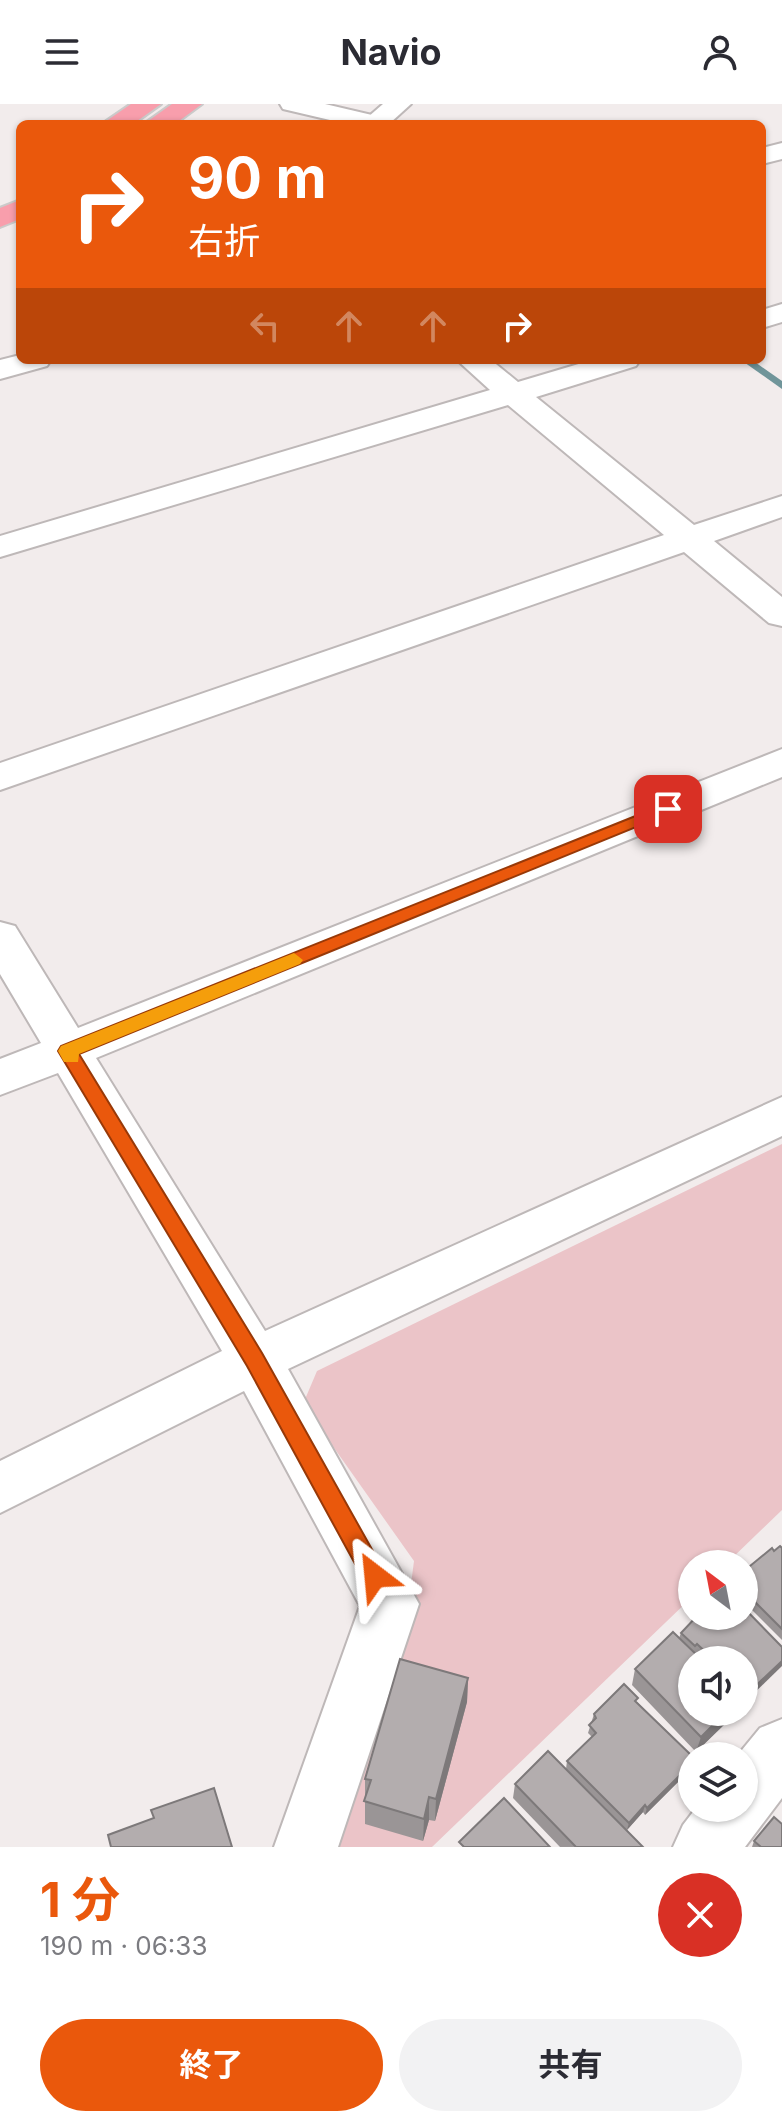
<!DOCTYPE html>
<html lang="ja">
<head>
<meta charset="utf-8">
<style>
  body { margin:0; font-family:Inter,"Noto Sans JP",sans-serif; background:#f2f2f3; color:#2b2b33; height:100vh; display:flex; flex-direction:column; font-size:30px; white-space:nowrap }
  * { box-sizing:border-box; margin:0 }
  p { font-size:26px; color:#7c7c81 }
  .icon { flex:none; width:44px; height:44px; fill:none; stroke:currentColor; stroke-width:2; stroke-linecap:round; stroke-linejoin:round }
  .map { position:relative; height:1743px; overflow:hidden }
  .side { display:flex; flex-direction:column; background:#fff; flex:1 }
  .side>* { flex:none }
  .hud { position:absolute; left:16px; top:16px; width:750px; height:244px; border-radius:12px; box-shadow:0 2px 6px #0004; background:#ea580c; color:#fff; overflow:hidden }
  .needle { width:52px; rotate:328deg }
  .controls { position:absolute; left:678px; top:1446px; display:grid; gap:16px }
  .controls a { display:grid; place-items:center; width:80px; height:80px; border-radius:50%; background:#fff; box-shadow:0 2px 6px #0004; font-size:40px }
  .pin { position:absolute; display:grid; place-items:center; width:68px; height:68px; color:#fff; margin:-34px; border-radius:16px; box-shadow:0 4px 12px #0006 }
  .me { position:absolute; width:88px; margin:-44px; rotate:331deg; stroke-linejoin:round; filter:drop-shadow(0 0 6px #0008) }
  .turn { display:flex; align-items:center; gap:28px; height:168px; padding:0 40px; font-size:36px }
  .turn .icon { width:104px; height:104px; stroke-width:2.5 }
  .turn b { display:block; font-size:56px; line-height:68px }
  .lanes { display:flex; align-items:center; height:76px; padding:0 40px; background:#0003; justify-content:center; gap:40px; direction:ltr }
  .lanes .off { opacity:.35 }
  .round { display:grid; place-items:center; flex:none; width:84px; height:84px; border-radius:42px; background:#f2f2f3 }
  .headline { display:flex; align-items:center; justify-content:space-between; height:136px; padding:0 40px }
  h1 { font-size:48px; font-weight:700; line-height:60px; color:#ea580c }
  .action { display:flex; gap:16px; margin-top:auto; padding:16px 40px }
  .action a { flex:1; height:92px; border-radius:48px; background:#ea580c; color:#fff; font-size:32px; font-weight:700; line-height:92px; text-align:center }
  .action a+a { background:#f2f2f3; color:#2b2b33 }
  header { display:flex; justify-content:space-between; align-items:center; height:104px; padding:0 40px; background:#fff; font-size:36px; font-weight:700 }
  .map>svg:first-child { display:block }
  .green { fill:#ebc4c8 }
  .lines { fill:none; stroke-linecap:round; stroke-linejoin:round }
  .stream { fill:#70959a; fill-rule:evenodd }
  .minor-casing { stroke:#beb8b8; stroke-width:4 }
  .tertiary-casing { stroke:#beb8b8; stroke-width:4 }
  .trunk-casing { stroke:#cbcaca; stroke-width:4 }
  .minor { fill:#fff; fill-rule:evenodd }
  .tertiary { fill:#fff; fill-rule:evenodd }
  .trunk { fill:#f89eac; fill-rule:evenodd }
  .wall { fill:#9a9596 }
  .shaded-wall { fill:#7d797a }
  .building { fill:#b3adae; stroke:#7d797a; stroke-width:2 }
  .route { fill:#ea580c; stroke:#983908; stroke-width:2 }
  .slow { fill:#f59e0b }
</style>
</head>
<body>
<header><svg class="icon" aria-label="menu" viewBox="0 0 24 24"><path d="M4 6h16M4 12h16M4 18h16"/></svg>Navio<svg class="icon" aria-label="person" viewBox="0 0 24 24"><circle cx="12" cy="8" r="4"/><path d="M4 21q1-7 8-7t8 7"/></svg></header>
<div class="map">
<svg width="782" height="1743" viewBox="0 0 782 1743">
  <rect width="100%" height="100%" fill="#f2ecec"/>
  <path class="green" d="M782,1040V1406L726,1460H692V1493L432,1743H331L406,1519L414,1457L303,1300L317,1267Z"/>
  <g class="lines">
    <g class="stream">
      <path d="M401,17L407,20H398Z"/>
      <path d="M741,256H752L782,277V285Z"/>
    </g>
    <defs>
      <g id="minor">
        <path d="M280,0H325L389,15L393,20H347L283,5Z"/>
        <path d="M782,39V55L762,60V44Z"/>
        <path d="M782,200V218L762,224V206Z"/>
        <path d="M20,251V256H51L47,262L0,275V256Z"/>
        <path d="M457,256H491L518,278L592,256H640L636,262L536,293L694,421L782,392V413L714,437L782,493V522L769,519L684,448L0,686V659L664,431L508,301L0,453V432L490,286Z"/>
        <path d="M782,645V673L96,954L265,1227L782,993V1032L288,1265L419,1500L338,1743H274L360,1502L244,1287L0,1409V1357L222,1247L58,969L0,991V955L41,939L0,870V818L15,822L78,924Z"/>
        <path d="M782,1615V1694L745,1743H673L683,1721L696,1704H744V1652H737L760,1624Z"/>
      </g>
      <path id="tertiary" d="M383,0H411L389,20H360Z"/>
      <g id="trunk">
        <path d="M131,0H161L133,20H102Z"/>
        <path d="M172,0H202L175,20H144Z"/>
        <path d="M20,96V115L0,123V104Z"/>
      </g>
    </defs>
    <use href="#minor" class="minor-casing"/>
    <use href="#tertiary" class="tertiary-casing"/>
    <use href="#trunk" class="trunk-casing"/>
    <use href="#minor" class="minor"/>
    <use href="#tertiary" class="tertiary"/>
    <use href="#trunk" class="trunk"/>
  </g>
  <g class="wall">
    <path d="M782,1444V1536L744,1498V1467L774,1447Z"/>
    <path d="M681,1529L782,1543L746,1597L744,1595V1556H703L692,1608H733L731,1614L696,1648L632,1581L635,1565L679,1534Z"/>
    <path d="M468,1574L467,1598L435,1717L429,1716L423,1737L365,1720V1675Z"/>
    <path d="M637,1598L692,1652V1664L645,1711L643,1708L627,1726L643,1743H560L513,1694L515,1680L566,1665L567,1657L592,1633L588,1629L594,1610Z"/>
    <path d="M754,1737L782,1743H752Z"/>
  </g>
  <g class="shaded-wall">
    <path d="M782,1557V1562L746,1597L748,1589Z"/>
    <path d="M468,1574L467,1598L435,1717L436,1695Z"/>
    <path d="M726,1608H733L731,1614L696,1648L701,1633Z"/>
    <path d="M692,1659V1664L645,1711L647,1704Z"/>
    <path d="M429,1693V1716L423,1737L424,1715Z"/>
    <path d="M645,1701L643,1708L627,1726L629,1719Z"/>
  </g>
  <g class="building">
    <path d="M780,1442L782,1444V1525L744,1487V1467L772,1444L774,1447Z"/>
    <path d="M744,1504L782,1543V1557L748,1589L744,1585V1556H714L697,1540L695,1542L681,1529L697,1512H744Z"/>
    <path d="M673,1528L702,1556H692V1608H726L701,1633L635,1565Z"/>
    <path d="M400,1555L468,1574L436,1695L429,1693L424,1715L364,1697L371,1676L365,1675Z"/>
    <path d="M624,1580L638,1594L635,1597L692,1652V1659L647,1704L645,1701L629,1719L567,1657L596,1629L589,1621L596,1614L594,1610Z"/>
    <path d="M548,1647L643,1743H576L515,1680Z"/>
    <path d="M214,1684L232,1743H111L108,1731L154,1714L151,1706Z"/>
    <path d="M504,1694L550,1743H464L459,1738Z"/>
    <path d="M774,1713L782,1720V1743H761L754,1737Z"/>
  </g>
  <path class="route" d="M668,699L676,705L673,708L79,950L262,1249L383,1465L387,1472L383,1480L375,1483L366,1480L247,1262L58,947L61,942Z"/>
  <path class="slow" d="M294,849L303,856L300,860L79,950L78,958H64L58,947L61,942Z"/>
</svg>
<div class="controls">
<a><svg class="needle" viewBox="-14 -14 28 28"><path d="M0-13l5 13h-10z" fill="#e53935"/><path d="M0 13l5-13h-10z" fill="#7c7c81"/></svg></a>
<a><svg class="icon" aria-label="sound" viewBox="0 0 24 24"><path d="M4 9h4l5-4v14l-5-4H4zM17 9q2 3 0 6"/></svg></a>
<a><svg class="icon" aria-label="layers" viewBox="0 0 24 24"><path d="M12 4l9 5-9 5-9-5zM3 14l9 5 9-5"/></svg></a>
</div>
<div class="pin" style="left:668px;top:705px;background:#d93025"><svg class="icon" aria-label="arrive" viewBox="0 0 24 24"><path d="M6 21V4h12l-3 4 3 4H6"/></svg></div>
<svg class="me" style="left:375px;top:1472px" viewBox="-20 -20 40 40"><path d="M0-17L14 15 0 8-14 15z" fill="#ea580c" stroke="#fff" stroke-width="4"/></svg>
<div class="hud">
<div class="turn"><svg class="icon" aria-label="right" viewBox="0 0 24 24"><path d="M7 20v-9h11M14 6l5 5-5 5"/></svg><div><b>90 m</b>右折</div></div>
<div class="lanes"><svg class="icon off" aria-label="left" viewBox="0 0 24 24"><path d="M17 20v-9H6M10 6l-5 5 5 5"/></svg><svg class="icon off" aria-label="ahead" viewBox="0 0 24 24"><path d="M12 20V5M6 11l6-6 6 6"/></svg><svg class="icon off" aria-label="ahead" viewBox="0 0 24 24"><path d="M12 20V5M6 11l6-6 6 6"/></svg><svg class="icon" aria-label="right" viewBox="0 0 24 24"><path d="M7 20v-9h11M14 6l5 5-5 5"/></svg></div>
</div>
</div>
<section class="side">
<div class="headline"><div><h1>1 分</h1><p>190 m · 06:33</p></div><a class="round" style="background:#d93025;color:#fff"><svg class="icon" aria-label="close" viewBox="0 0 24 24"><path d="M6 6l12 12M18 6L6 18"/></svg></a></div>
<div class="action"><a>終了</a><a>共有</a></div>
</section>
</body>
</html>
